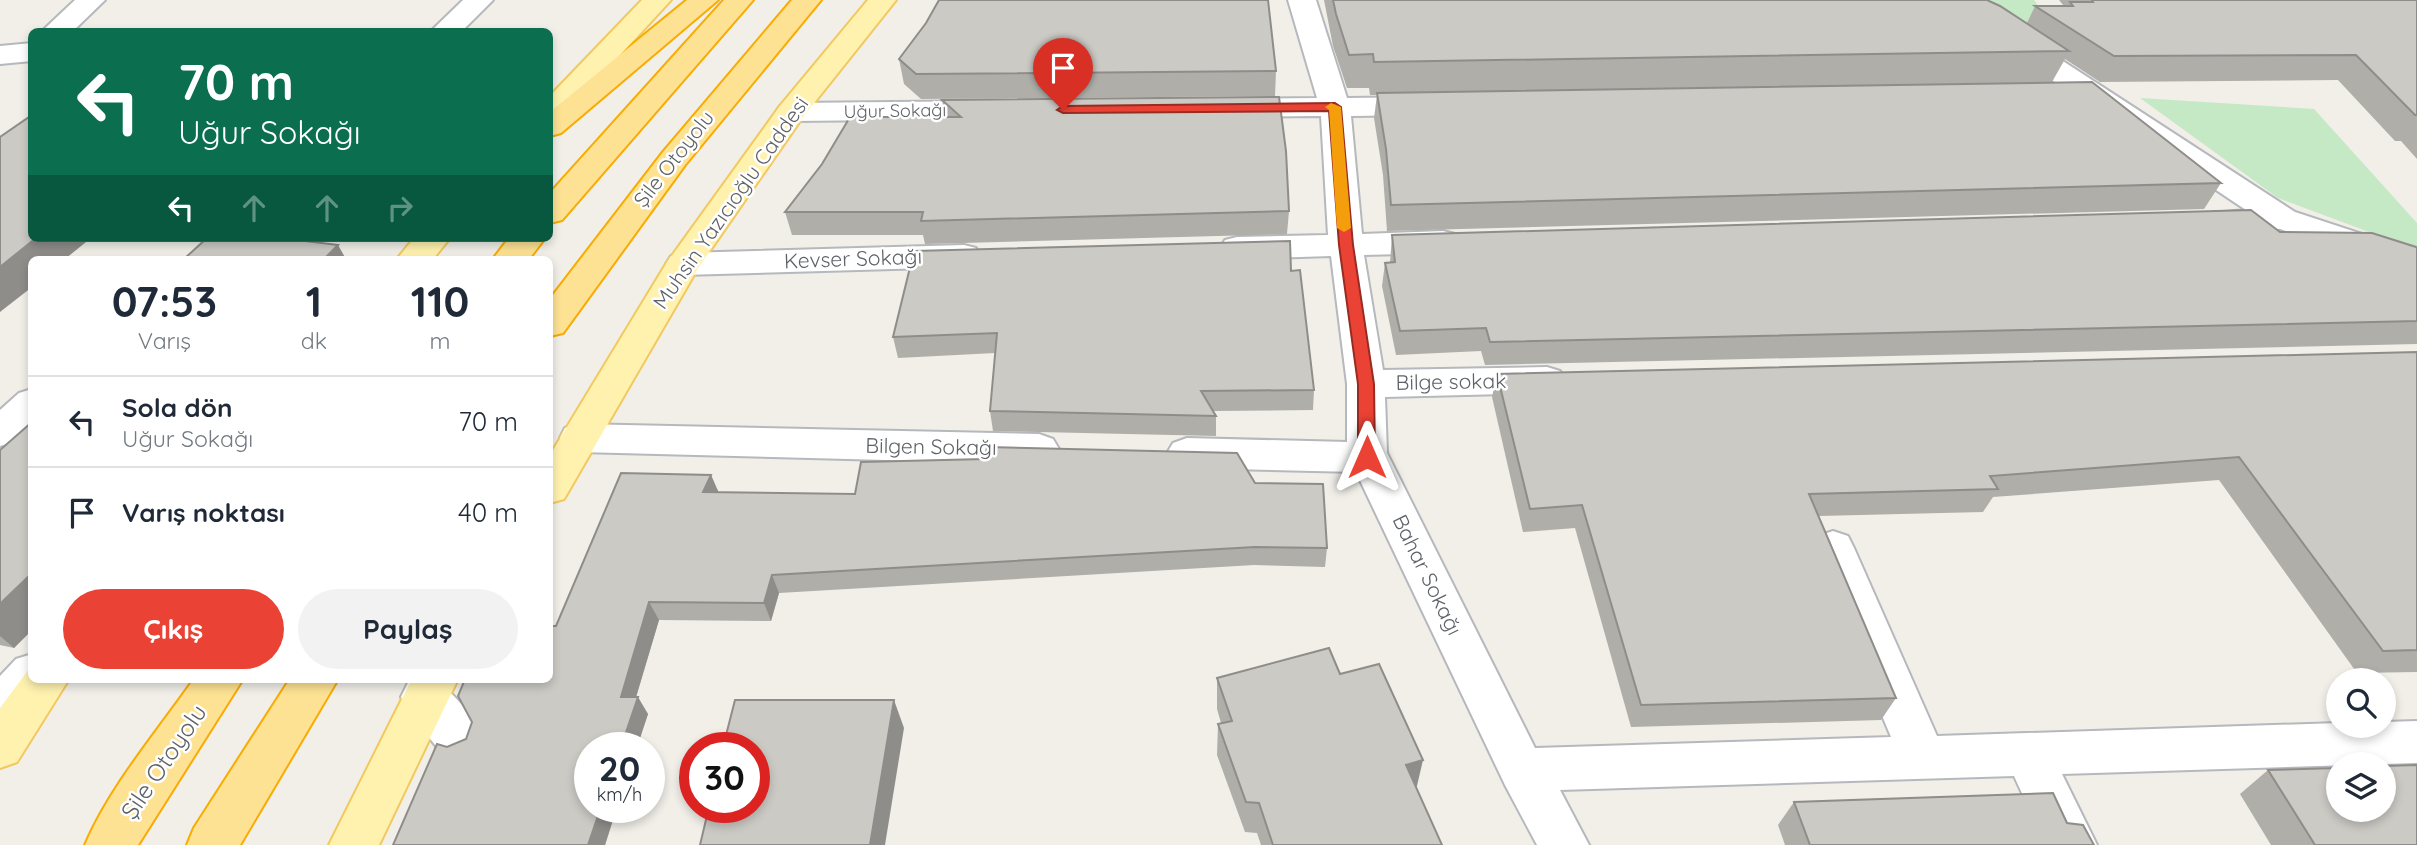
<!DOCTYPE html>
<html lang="tr">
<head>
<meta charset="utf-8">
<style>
  body { margin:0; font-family:Quicksand,sans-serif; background:#f2f2f3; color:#1f2937; height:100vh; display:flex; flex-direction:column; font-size:26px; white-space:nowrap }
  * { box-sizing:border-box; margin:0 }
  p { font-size:23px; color:#747a83 }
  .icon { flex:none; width:38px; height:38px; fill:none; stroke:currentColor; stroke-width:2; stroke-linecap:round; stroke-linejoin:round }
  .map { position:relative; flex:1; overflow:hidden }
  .details { position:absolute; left:28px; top:256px; width:525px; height:427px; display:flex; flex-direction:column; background:#fff; border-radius:10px; box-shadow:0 4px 10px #0003 }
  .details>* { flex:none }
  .top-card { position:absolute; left:28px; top:28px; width:525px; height:214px; border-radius:10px; box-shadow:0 4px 10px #0003; background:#0b6e4f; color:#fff; overflow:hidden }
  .fabs { position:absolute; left:2326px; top:668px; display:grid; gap:14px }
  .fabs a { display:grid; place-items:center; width:70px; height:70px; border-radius:50%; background:#fff; box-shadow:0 4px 10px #0003; font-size:35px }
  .speed { position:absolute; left:574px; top:732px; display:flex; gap:14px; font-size:35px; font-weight:700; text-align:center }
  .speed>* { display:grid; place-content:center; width:91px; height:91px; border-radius:50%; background:#fff; box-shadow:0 4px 10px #0003; line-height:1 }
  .speed small { font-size:18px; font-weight:400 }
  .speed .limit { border:10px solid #d22; background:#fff; color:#111 }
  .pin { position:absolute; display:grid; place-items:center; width:60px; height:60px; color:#fff; margin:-72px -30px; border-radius:50% 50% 50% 0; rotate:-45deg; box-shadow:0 0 7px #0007 }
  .pin .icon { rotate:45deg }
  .me { position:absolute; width:77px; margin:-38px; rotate:0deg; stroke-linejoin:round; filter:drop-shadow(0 0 5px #0008) }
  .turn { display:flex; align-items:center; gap:24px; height:147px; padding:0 35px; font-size:32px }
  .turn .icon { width:91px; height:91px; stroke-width:2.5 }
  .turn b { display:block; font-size:49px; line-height:60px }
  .lanes { display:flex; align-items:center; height:66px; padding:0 35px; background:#0003; justify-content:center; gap:35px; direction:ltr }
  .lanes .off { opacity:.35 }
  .eta { display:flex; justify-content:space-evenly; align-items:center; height:119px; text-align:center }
  .eta b { font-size:42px; font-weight:800; line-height:49px }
  .action { display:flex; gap:14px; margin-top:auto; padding:14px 35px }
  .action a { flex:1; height:80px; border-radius:42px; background:#ea4335; color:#fff; font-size:28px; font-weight:800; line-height:80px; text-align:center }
  .action a+a { background:#f2f2f3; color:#1f2937 }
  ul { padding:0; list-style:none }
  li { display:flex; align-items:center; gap:21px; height:91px; padding:0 35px; border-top:2px solid #e0e1e3 }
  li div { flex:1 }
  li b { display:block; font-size:26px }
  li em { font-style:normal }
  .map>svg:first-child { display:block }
  .green { fill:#c5e8c5 }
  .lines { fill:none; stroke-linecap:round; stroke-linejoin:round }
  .minor-casing { stroke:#b5b8bc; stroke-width:4 }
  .major-casing { stroke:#f2c960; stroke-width:4 }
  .highway-casing { stroke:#f9ab00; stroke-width:4 }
  .minor { fill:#fff; fill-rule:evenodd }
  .major { fill:#fff2af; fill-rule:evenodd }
  .highway { fill:#fde293; fill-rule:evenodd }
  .wall { fill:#afaea9 }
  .shaded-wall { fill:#8f8d8a }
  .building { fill:#cccac5; stroke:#8f8d8a; stroke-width:2 }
  .route { fill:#ea4335; stroke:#982c22; stroke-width:2 }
  .slow { fill:#f59e0b }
  .labels { text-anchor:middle; stroke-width:5; stroke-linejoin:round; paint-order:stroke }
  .far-street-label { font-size:18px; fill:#5f6368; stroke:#fff }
  .street-label { font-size:21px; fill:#5f6368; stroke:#fff }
  .near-street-label { font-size:24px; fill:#5f6368; stroke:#fff }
</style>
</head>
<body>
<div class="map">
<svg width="2417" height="845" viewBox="0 0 2417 845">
  <rect width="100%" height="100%" fill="#f1efe8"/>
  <g class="green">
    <path d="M1953,0H2034L2048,19L2023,33Z"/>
    <path d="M2140,98L2314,109L2417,223V250L2278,198Z"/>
  </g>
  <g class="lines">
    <defs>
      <g id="minor">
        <path d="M75,0H105L72,32H41Z"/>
        <path d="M463,0H493L461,32H430Z"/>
        <path d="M1288,0H1316L1347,98L1428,97L1439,100L1443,106L1439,112L1428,115L1351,116L1362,234L1443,231L1455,234L1460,242L1455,250L1443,253L1364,255L1383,370L1547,367L1560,371L1566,380L1560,389L1547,393L1385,397L1387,453L1535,748L1891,737L1812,548L1818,536L1833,531L1848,536L1854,548L1937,736L2338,723V726H2384V722L2417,721V763L2062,774L2097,845H2046L2014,776L1560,790L1589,845H1537L1505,785L1356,472L1187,468L1173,463L1167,453L1173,443L1187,438L1347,442V384L1331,256L1237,259L1225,256L1220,248L1225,240L1237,237L1328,235L1321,116L1229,117L1218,114L1214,108L1218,102L1229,99L1317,98Z"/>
        <path d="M1916,0H1952L2006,24L2295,212L2417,252V275L2280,229L2214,231L2202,228L2197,221L2202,214L2246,210L1986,36L1920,6Z"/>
        <path d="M32,43V61L0,64V46Z"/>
        <path d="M997,101L1008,104L1012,110L1008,116L997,119L791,121L780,118L776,112L780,106L791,103Z"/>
        <path d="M964,245L976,248L981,256L976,264L964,267L683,275L671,272L666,264L671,256L683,253Z"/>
        <path d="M32,389V426L14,442L0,446V410L19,393Z"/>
        <path d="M579,424L1039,434L1053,439L1059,449L1053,459L1039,464L579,452L565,448L560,438L565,428Z"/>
        <path d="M32,654V679H52C42,700 21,720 0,727V676L16,659Z"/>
        <path d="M419,679C448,679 472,715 483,740L477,755L460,761L443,755L408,711L401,697L408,683Z"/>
      </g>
      <g id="major">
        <path d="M642,0H671L561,119L550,122V96Z"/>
        <path d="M868,0H896L802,118L698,268L564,499L550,503V455L666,264L780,106Z"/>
        <path d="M414,238H450L433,259H397Z"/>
        <path d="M32,665V679H69L17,762L0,768V708Z"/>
        <path d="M412,679H458L379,845H329Z"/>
      </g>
      <g id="highway">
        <path d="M687,0H718L561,133L550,136V112Z"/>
        <path d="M724,0H753L562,220L550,223V193Z"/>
        <path d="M792,0H821L685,165L563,333L550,336V299L663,152Z"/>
        <path d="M509,238H545L529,259H493Z"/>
        <path d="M194,679H243L138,845H85C111,785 157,732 194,679Z"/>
        <path d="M290,679H338L240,845H187L194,828Z"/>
      </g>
    </defs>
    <use href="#minor" class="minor-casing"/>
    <use href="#major" class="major-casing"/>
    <use href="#highway" class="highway-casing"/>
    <use href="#minor" class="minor"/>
    <use href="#major" class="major"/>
    <use href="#highway" class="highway"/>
  </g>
  <g class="wall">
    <path d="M1324,0H1987L2027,23L2035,6H2064L2059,0H2417V159L2401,141H2395L2338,80L2100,82L2065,59L2052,82L2221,183L2204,209L1387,231L1383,175L1374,118L1377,95H1370L1369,88H1347L1333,46Z"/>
    <path d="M899,59L1276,71L1275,96L921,99L904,84Z"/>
    <path d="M942,100L1289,211L1287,234L925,244L923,235H792L785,212L945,117Z"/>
    <path d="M2280,232L2417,248V344L1485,365L1481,351L1396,355L1382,286L1385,263H1390L1392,235Z"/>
    <path d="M1291,271L1314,390L1313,410L1213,411L1216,416V436L993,431L990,411L995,353L898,358L893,337Z"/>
    <path d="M2417,352V672L2357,673L2219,480L1993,497L1983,512L1819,516L1896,698L1881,720L1631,727L1575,528L1523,532L1492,397L1497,374Z"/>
    <path d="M32,422V630L14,648L0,645V450Z"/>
    <path d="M711,475L718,493L855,494L1255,483L1327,548L1325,567L1254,565L779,593L771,621L659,620L636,697L648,714L637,747H590V807H617L605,845H393L447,747L466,739L472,722L556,626Z"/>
    <path d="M1340,674L1416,787L1442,845H1261L1257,833L1245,832L1217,755L1218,724L1221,723L1217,709V678Z"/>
    <path d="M2268,770L2417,845H2271L2240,794Z"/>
    <path d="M1794,802L2094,845H1785L1778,825Z"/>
  </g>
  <g class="shaded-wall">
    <path d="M36,238H91L65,259H32V287L0,312V267Z"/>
    <path d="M338,245L346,259H324Z"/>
    <path d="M711,475L719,493L703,492Z"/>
    <path d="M32,573V630L14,648L0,636V604Z"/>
    <path d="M772,575L779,593L771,621L764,603Z"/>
    <path d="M649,602L659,620L631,714L621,697Z"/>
    <path d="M638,697L648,714L637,747H621Z"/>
    <path d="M894,700L904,728L885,845H870Z"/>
    <path d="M1423,760L1416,790L1406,765Z"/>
    <path d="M601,807H617L605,845H588Z"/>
  </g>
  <g class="building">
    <path d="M939,0H1268L1276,71L916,74L899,59L926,23Z"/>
    <path d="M1333,0H1987L2000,6L2069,51L1374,62L1373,54L1349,55L1336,14Z"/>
    <path d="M2092,0H2417V115H2415L2356,55L2114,56L2035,6H2073L2070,2H2093Z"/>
    <path d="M2092,82L2221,183L1391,205L1386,149L1377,93Z"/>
    <path d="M1279,97L1286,151L1289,211L921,221L923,212H785L822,164L850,117H961L942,100Z"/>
    <path d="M32,115V238H36L0,267V137Z"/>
    <path d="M2251,210L2280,232L2372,233L2416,247L2417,248V321L1490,342L1486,328L1400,331L1385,263L1395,262L1392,235Z"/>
    <path d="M207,238H280L338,245L324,259H184Z"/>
    <path d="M1290,241L1291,271L1300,270L1314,390L1201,391L1216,416L990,411L997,333L893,337L914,251Z"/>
    <path d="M2417,352V650L2383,651L2239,457L1990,476L1998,489L1809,494L1896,698L1641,705L1582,505L1530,509L1497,374Z"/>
    <path d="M32,422V573L0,604V450Z"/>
    <path d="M987,447L1237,453L1255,483L1323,484L1327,548L1255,547L772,575L764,603L649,602L621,697H638L621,747H590V807H601L588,845H393L437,744L447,747L466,739L472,722L458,696L465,679H550V626H556L621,473L711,475L703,492L855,494L861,462L985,459Z"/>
    <path d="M1329,648L1340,674L1379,664L1423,760L1406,765L1442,845H1273L1259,803L1246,802L1218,724L1232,721L1217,678Z"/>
    <path d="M735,700H894L870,845H700L709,807H754V747H723Z"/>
    <path d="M2417,765V845H2315L2268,770L2338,768V810H2384V766Z"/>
    <path d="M2053,793L2067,823L2083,825L2094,845H1810L1794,802Z"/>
  </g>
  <path class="route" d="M1335,103L1341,107L1353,245L1374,384L1375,457L1367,464L1358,457V384L1339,245L1329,111L1063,113L1057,110L1063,106Z"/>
  <path class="slow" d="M1331,103L1341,107L1351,228L1344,232L1337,228L1329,110L1325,107Z"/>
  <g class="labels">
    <g class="far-street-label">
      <text transform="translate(895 111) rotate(-1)" y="6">Uğur Sokağı</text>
    </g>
    <g class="street-label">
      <text transform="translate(674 159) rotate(-52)" y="7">Şile Otoyolu</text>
      <text transform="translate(731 203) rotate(-55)" y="7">Muhsin Yazıcıoğlu Caddesi</text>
      <text transform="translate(853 259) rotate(-2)" y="7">Kevser Sokağı</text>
      <text transform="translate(1451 382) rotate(-1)" y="7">Bilge sokak</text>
      <text transform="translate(931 447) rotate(1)" y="7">Bilgen Sokağı</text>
      <text transform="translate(1427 575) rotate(64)" y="7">Bahar Sokağı</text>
    </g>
    <g class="near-street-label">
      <text transform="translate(164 762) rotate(-56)" y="8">Şile Otoyolu</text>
    </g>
  </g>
</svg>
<div class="fabs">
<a><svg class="icon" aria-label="search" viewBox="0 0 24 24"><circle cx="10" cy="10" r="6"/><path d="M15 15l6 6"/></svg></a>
<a><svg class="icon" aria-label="layers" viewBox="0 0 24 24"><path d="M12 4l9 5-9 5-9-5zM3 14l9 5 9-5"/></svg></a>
</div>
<div class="speed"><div>20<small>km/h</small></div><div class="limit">30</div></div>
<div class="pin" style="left:1063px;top:110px;background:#d93025"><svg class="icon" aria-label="arrive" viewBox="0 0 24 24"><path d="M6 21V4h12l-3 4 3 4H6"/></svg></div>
<svg class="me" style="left:1367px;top:457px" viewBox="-20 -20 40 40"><path d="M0-17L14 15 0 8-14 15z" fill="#ea4335" stroke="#fff" stroke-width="4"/></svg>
<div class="top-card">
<div class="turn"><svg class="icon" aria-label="left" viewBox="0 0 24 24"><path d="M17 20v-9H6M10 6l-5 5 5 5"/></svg><div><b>70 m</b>Uğur Sokağı</div></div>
<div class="lanes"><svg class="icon" aria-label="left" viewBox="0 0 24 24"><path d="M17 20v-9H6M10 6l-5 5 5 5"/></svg><svg class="icon off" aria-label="ahead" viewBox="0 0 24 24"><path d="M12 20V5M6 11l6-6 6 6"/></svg><svg class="icon off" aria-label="ahead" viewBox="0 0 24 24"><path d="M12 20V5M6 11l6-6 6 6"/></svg><svg class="icon off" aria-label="right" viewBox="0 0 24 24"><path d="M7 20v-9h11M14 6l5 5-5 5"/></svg></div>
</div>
<section class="details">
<div class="eta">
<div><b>07:53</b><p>Varış</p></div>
<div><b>1</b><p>dk</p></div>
<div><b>110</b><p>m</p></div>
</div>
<ul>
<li><svg class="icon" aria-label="left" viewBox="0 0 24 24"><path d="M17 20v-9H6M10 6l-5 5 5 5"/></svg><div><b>Sola dön</b><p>Uğur Sokağı</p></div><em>70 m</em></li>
<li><svg class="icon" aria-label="arrive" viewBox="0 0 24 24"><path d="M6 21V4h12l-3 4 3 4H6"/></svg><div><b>Varış noktası</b></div><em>40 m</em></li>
</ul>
<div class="action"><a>Çıkış</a><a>Paylaş</a></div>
</section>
</div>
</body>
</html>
